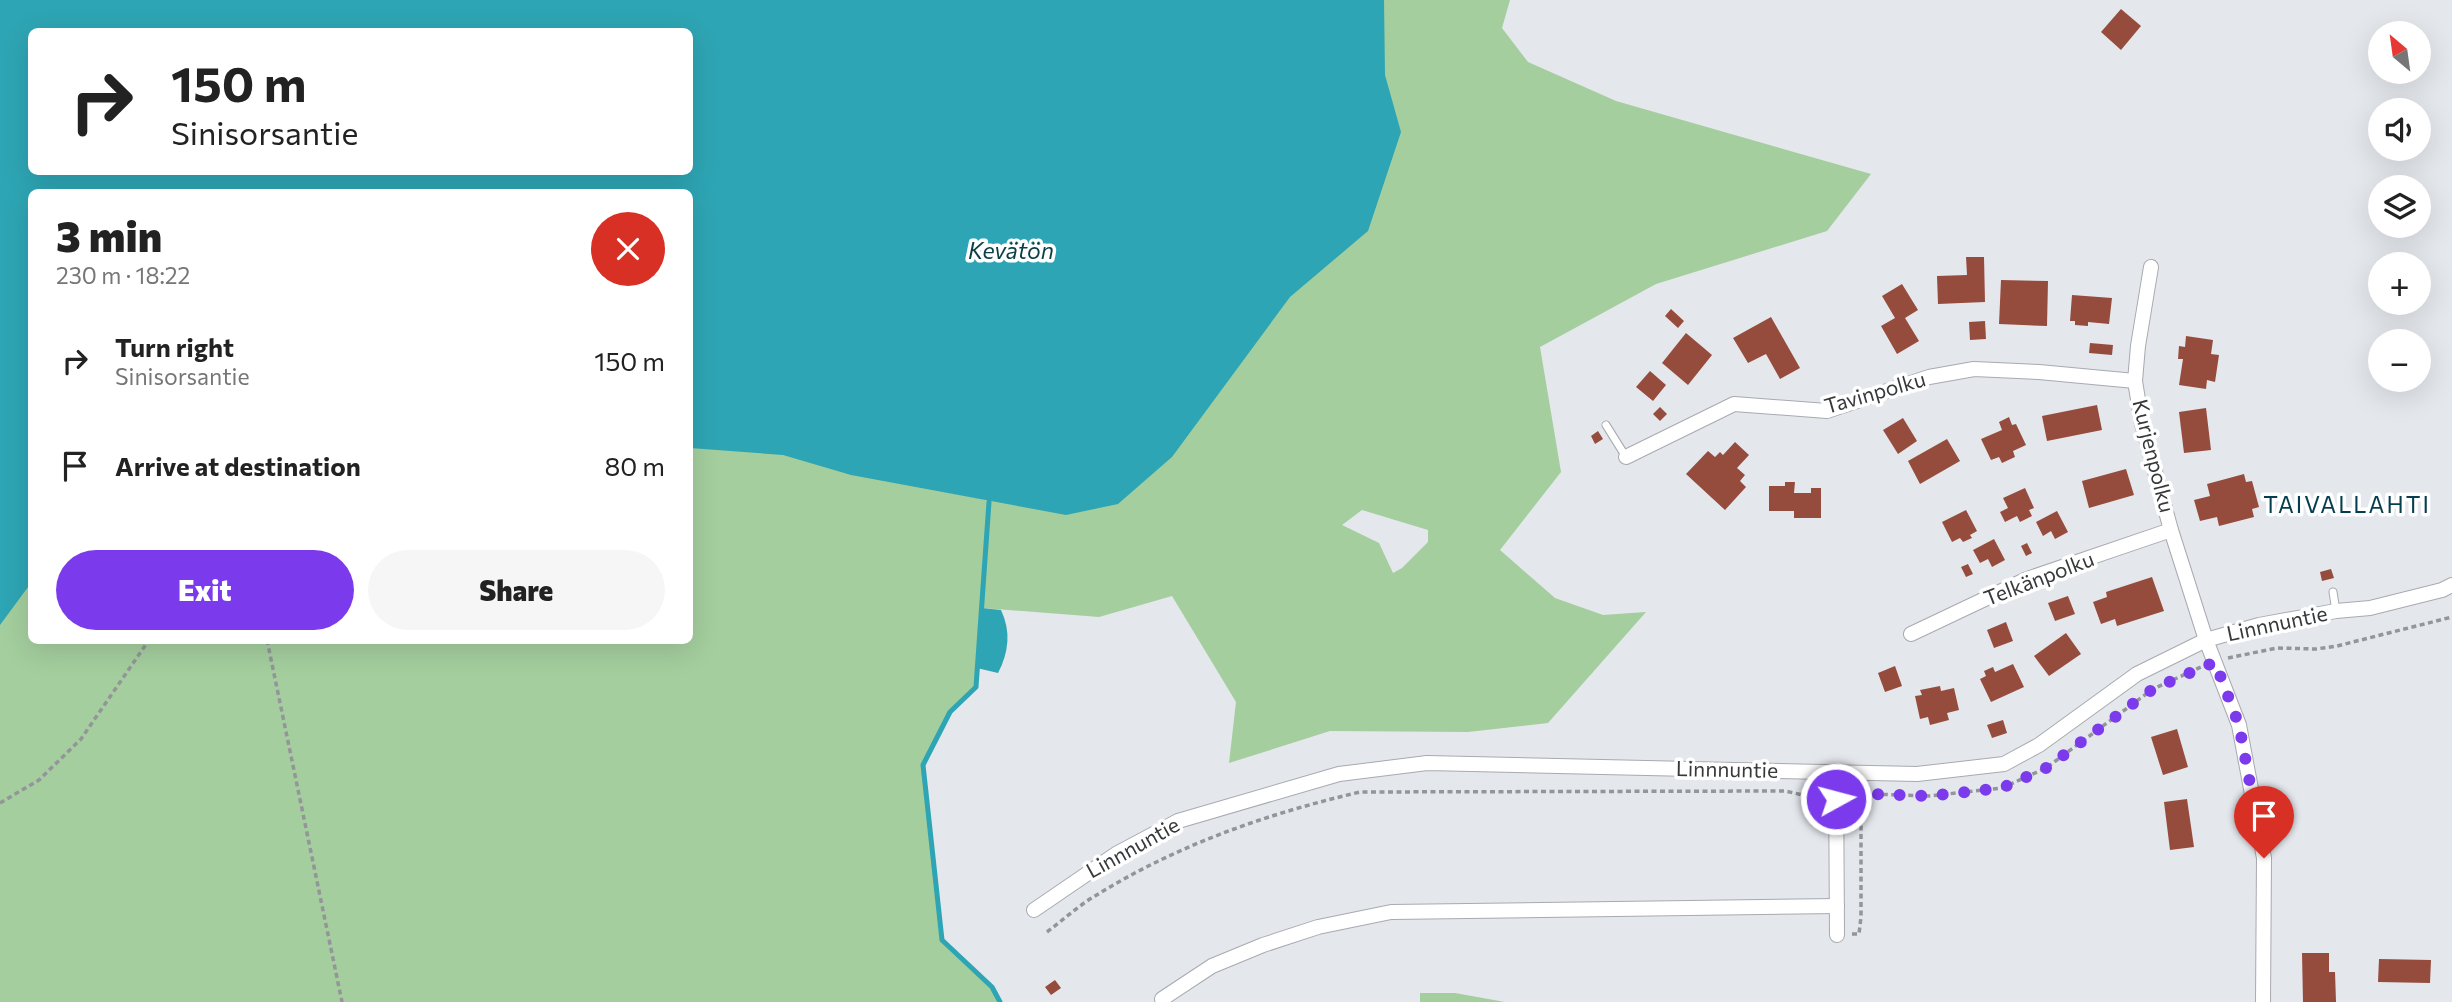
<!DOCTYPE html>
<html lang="en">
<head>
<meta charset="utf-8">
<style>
  body { margin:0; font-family:Commissioner,sans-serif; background:#f6f6f6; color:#222; height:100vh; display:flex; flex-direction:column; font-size:26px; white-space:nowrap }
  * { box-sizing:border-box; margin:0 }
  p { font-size:23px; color:#767676 }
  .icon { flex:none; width:38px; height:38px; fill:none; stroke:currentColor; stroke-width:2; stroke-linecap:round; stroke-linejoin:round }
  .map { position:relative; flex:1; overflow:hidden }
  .side { position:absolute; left:28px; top:189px; width:665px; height:455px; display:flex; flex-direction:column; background:#fff; border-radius:10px; box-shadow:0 7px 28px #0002 }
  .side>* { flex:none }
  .top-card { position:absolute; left:28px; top:28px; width:665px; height:147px; border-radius:10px; box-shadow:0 7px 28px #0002; background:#fff; color:#222; overflow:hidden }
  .needle { width:46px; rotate:331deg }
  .tools { position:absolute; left:2368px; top:21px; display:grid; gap:14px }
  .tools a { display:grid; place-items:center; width:63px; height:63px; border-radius:50%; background:#fff; box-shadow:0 7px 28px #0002; font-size:35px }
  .pin { position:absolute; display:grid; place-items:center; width:60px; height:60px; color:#fff; margin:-72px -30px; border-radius:50% 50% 50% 0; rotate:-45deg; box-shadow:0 0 7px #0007 }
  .pin .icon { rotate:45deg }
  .me { position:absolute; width:77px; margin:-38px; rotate:83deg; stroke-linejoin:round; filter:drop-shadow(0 0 5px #0008) }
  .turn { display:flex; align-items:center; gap:24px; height:147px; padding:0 28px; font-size:32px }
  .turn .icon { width:91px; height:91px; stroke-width:2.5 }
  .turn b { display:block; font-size:49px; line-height:60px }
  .round { display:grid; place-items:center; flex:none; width:74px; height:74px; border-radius:37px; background:#f6f6f6 }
  .overview { display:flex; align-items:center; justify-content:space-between; height:119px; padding:0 28px }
  h1 { font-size:42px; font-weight:800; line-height:52px }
  .button { display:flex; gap:14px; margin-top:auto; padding:14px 28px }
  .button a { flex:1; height:80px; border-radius:42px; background:#7c3aed; color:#fff; font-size:28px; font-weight:800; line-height:80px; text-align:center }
  .button a+a { background:#f6f6f6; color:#222 }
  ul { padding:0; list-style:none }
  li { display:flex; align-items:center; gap:21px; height:105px; padding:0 28px }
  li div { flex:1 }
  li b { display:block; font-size:26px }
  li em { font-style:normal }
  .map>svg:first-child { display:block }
  .green { fill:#a4ce9e; fill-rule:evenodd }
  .water { fill:#2ea5b4; fill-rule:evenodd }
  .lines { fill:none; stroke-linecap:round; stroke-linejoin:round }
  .stream { stroke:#2ea5b4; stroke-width:5 }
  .building { fill:#964c3d }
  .service-casing { stroke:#a7aaaf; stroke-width:9 }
  .minor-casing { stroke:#a7aaaf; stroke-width:16 }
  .path { stroke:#939599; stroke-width:3.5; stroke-dasharray:5 3.5; stroke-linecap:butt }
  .service { stroke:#fff; stroke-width:7 }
  .minor { stroke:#fff; stroke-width:14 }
  .route { stroke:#7c3aed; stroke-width:12; stroke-dasharray:0 21.6 }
  .labels { text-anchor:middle; stroke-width:7; stroke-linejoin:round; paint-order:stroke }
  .street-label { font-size:21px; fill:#37383a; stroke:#fff }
  .water-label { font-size:23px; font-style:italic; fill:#0a3f45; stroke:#fff }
  .neighbourhood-label { font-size:23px; letter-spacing:2px; fill:#043d4d; stroke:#fff }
</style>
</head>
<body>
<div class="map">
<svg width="2452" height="1002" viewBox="0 0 2452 1002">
  <rect width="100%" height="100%" fill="#e4e7ec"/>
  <g class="green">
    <path d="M243,0H1510L1502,28L1528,62L1616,101L1871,174L1827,231L1656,284L1540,347L1561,472L1500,550L1555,598L1603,615L1646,612L1548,723L1468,732L1330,731L1229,763L1236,702L1172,596L1099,617L982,608L976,687L950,712L923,765L942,940L992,987L1000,1002H0V540L31,511L32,640H690V192L232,172H690V32ZM1362,510L1428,530V542L1402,568L1393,573L1379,543L1342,525Z"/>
    <path d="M1420,993H1455L1505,1002H1420Z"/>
  </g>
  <g class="water">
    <path d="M0,0H1384L1385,75L1401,132L1368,231L1290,297L1172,457L1118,504L1066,515L851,475L783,455L690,448V192H32L31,583L0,625ZM32,32H690V172H32Z"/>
    <path d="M982,608L1001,610C1011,631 1009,652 998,673L977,668Z"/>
  </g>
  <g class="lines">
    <path class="stream" d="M989,502L976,687L950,712L923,765L942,940L992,987L1000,1002"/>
  </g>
  <g class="building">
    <path d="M2121,9L2141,26L2121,50L2101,32Z"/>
    <path d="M1966,257H1984L1985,302L1938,304L1937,276L1967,275Z"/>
    <path d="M2001,280L2048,281L2047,326L1999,324Z"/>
    <path d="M1902,284L1918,310L1905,318L1919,341L1897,354L1881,326L1895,318L1882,296Z"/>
    <path d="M2072,295L2112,298L2109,324L2088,322V326L2075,325V321H2070Z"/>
    <path d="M1671,309L1684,321L1678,328L1665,316Z"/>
    <path d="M1771,317L1800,368L1780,379L1766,354L1748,363L1733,338Z"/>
    <path d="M1985,321L1986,339L1970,340L1969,322Z"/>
    <path d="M1686,333L1712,355L1688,385L1662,363Z"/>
    <path d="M2186,336L2213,340L2211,354L2219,355L2215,382L2207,380L2206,389L2179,385L2183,359H2178L2179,346L2185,347Z"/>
    <path d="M2090,343L2113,345L2112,355L2089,353Z"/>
    <path d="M1650,371L1666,385L1653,401L1636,387Z"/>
    <path d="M2097,405L2102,430L2047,441L2042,416Z"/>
    <path d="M1660,407L1667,414L1660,421L1653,414Z"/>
    <path d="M2206,408L2211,450L2184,453L2179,412Z"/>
    <path d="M2009,417L2012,425L2016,424L2026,445L2013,451L2015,457L2002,463L1999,457L1991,460L1981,439L2002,430L1999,422Z"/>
    <path d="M1903,418L1917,441L1898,454L1883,430Z"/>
    <path d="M1598,431L1603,439L1595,444L1591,436Z"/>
    <path d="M1947,439L1960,461L1920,484L1908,461Z"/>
    <path d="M1735,442L1749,455L1737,468L1745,475L1740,481L1746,487L1725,510L1686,474L1708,451L1715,457L1720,452L1723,455Z"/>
    <path d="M2126,469L2134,495L2089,508L2082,481Z"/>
    <path d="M2244,474L2246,482L2252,481L2259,507L2252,509L2254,517L2219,526L2217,517L2200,521L2194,500L2210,496L2207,484Z"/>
    <path d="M1785,482H1795L1794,493H1811V488H1821V518H1794V511H1769V486H1785Z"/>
    <path d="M2025,488L2034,508L2029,510L2032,516L2020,522L2017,516L2005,522L2000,512L2008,508L2003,498Z"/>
    <path d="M1966,510L1977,531L1970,535L1972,538L1963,542L1960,538L1952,542L1942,522Z"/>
    <path d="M2057,511L2068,532L2055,539L2051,531L2043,536L2036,522Z"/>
    <path d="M1994,539L2005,560L1992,567L1988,559L1980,563L1973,550Z"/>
    <path d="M2027,543L2032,553L2026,556L2021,546Z"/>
    <path d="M1968,564L1973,574L1966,577L1961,567Z"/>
    <path d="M2331,569L2334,578L2322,581L2320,572Z"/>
    <path d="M2152,577L2164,611L2117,626L2115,619L2101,624L2093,602L2107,597L2106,592Z"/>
    <path d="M2068,596L2075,614L2055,621L2048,603Z"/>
    <path d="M2006,622L2013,641L1994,648L1987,630Z"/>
    <path d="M2066,633L2081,654L2049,676L2034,656Z"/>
    <path d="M2013,664L2024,687L1991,702L1980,679L1986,676L1984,671L1993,667L1995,672Z"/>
    <path d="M1895,666L1902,686L1885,692L1878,673Z"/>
    <path d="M1940,686L1941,691L1954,688L1959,710L1947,713L1949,720L1930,725L1928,717L1920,719L1915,696L1922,695L1920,690Z"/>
    <path d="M2003,720L2007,733L1992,738L1987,725Z"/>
    <path d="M2177,729L2188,767L2163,775L2151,737Z"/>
    <path d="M2187,799L2194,847L2170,850L2164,802Z"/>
    <path d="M2302,953H2329V972H2335L2336,1002H2303Z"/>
    <path d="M2379,959L2431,960L2430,983L2378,982Z"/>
    <path d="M1055,980L1061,988L1051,995L1045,987Z"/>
  </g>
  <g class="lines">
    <defs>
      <g id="service">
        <path d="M1606,425L1626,457"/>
        <path d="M2333,592L2336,611"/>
      </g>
      <g id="minor">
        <path d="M2151,267L2138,346L2135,381L2142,424L2171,530L2206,640L2239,725L2264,858L2263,1002"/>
        <path d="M1626,457L1734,404L1827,411L1929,377L1974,369L2039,372L2135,381"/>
        <path d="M1911,634L2027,579L2171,530"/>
        <path d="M1836,773L1837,935"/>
        <path d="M1034,910L1116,854L1178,821L1339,774L1427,763L1917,774L2004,764L2039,745L2137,674L2206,640L2259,625L2336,611L2370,608L2442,590L2452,585"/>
        <path d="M1162,999L1212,966L1263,945L1318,927L1391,912L1837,906"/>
      </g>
    </defs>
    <use href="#service" class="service-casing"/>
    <use href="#minor" class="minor-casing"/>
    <g class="path">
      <path d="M267,640L342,1002"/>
      <path d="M2228,658L2277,648L2316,649L2337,646L2452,617"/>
      <path d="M1850,799H1861L1871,794L1929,796L2002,788L2046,768L2153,689L2201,667"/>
      <path d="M0,803L39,780L81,739L149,640"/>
      <path d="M1047,932C1063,920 1078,906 1095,896C1177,845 1266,814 1360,792L1785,791L1821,799"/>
      <path d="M1852,934H1859L1861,917V799"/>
    </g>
    <use href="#service" class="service"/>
    <use href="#minor" class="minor"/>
  </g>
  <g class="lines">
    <path class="route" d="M1836,799H1861L1871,794L1929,796L2002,788L2046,768L2153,689L2215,662L2239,725L2264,858"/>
  </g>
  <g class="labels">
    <g class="street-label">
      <text transform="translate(1875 393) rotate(-16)" y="7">Tavinpolku</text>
      <text transform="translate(2153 456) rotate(76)" y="7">Kurjenpolku</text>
      <text transform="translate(2039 579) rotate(-21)" y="7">Telkänpolku</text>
      <text transform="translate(2277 624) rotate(-12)" y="7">Linnnuntie</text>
      <text transform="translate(1727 770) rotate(1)" y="7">Linnnuntie</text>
      <text transform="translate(1133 848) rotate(-29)" y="7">Linnnuntie</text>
    </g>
    <g class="water-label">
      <text x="1011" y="259">Kevätön</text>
    </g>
    <g class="neighbourhood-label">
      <text x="2347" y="513">TAIVALLAHTI</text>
    </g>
  </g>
</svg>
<div class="tools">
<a><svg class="needle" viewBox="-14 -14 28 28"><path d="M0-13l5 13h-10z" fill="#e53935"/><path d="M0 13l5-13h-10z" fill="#767676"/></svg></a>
<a><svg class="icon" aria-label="sound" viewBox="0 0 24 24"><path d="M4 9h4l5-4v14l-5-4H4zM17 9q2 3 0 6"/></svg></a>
<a><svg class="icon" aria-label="layers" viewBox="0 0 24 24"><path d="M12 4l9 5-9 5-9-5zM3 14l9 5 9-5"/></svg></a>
<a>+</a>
<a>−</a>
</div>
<div class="pin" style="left:2264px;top:858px;background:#d93025"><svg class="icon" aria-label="arrive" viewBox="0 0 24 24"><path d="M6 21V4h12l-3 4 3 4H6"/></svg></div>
<svg class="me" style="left:1836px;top:799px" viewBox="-20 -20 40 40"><circle r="17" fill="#7c3aed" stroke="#fff" stroke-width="3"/><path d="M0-11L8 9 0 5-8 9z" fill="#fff"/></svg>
<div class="top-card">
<div class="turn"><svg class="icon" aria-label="right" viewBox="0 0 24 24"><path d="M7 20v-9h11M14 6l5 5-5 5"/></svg><div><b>150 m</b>Sinisorsantie</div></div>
</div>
<section class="side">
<div class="overview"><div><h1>3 min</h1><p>230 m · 18:22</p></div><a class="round" style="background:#d93025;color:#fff"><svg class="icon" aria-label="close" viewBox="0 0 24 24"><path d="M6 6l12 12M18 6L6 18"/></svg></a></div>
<ul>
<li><svg class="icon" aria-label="right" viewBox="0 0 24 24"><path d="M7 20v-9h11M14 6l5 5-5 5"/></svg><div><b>Turn right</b><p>Sinisorsantie</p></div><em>150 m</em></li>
<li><svg class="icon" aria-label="arrive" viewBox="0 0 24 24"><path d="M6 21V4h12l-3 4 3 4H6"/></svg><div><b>Arrive at destination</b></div><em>80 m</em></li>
</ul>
<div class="button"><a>Exit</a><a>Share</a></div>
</section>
</div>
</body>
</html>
